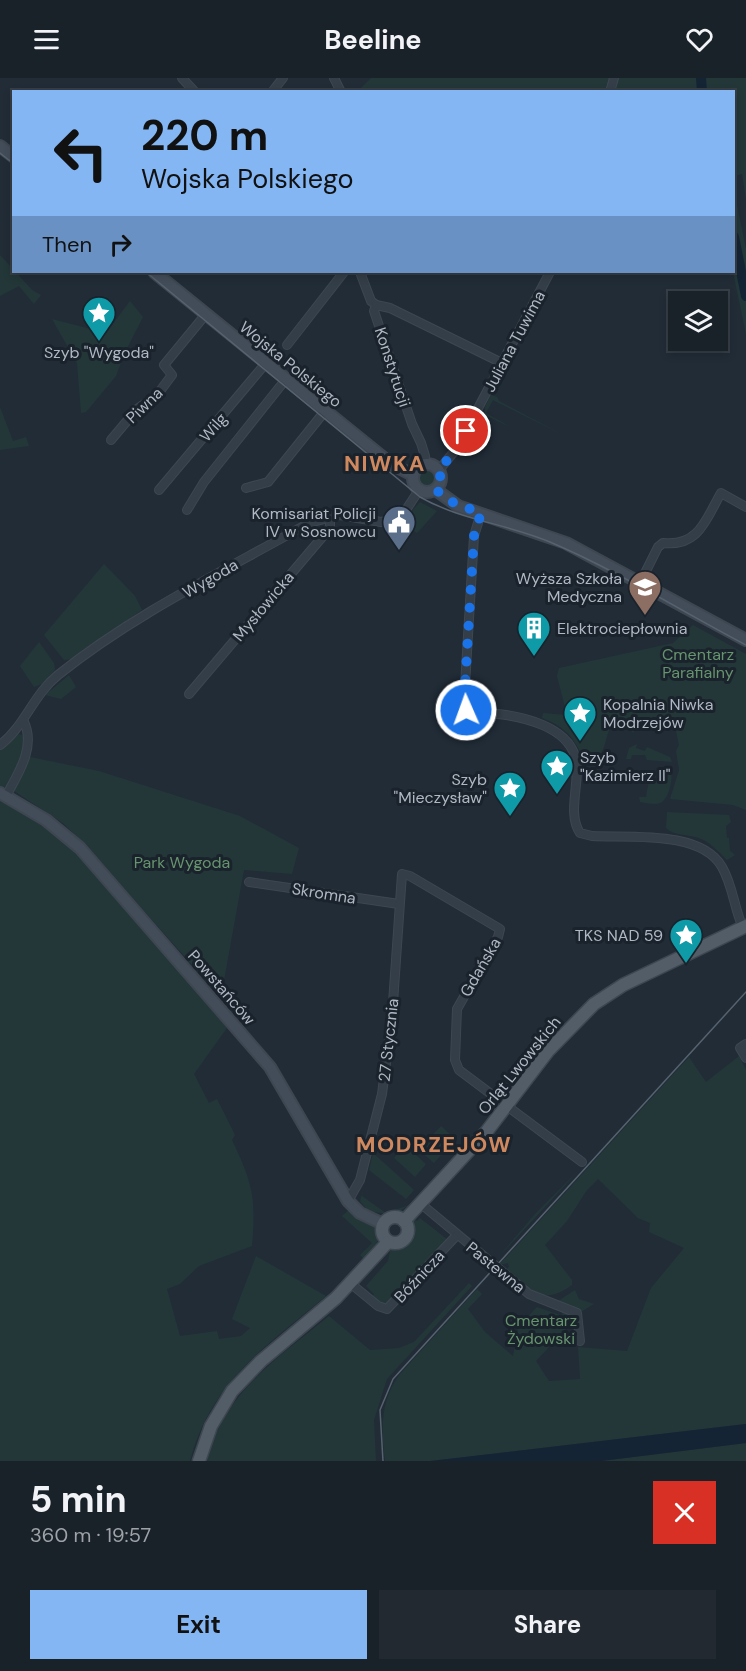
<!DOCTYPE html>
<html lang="en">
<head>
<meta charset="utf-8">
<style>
  body { margin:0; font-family:"DM Sans",sans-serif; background:#222931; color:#f1f3f6; height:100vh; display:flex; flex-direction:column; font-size:22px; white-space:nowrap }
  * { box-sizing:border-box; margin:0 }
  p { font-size:20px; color:#9fa3a8 }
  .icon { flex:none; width:33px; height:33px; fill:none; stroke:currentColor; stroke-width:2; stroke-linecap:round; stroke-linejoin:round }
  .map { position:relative; height:1383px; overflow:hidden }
  .sheet { display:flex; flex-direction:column; background:#192129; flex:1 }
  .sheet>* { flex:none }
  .guide { position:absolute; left:12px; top:12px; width:723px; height:183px; border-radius:0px; box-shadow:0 3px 9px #0003,0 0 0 2px #373e46; background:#84b6f4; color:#111; overflow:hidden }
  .buttons { position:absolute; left:668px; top:213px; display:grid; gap:12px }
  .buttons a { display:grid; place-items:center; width:60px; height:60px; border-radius:0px; background:#192129; box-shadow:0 3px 9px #0003,0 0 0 2px #373e46; font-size:30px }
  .pin { position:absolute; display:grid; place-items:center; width:51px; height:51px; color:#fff; margin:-26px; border:3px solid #fff; border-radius:50%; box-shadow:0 2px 6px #0007 }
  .me { position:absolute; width:66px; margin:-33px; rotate:358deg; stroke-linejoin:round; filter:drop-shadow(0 0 4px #0008) }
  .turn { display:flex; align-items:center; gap:21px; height:126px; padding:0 30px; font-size:27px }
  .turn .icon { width:78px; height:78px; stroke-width:2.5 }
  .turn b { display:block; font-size:42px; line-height:51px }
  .then { display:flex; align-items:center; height:57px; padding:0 30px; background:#0003; gap:12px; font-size:22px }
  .round { display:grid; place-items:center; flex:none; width:63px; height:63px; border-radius:0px; background:#222931 }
  .head { display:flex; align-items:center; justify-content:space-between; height:102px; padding:0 30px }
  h1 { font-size:36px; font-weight:700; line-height:45px }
  .action { display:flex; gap:12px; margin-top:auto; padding:12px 30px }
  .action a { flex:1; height:69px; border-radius:0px; background:#84b6f4; color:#111; font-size:24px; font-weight:700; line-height:69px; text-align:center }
  .action a+a { background:#222931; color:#f1f3f6 }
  header { display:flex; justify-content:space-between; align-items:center; height:78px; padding:0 30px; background:#192129; font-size:27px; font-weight:700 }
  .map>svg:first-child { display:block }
  .green { fill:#233738 }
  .water { fill:#152434 }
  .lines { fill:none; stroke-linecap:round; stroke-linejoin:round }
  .river { stroke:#152434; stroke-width:10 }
  .street-casing { stroke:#3e4751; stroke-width:10 }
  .secondary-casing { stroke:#3e4751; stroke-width:14 }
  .primary-casing { stroke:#3e4751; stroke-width:15 }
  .street { stroke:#343e48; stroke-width:8 }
  .secondary { stroke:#434d5a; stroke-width:10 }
  .primary { stroke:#525d68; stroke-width:12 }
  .tram { stroke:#56626f; stroke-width:1.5 }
  .route { stroke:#1a73e8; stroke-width:10; stroke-dasharray:0 18 }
  .labels { text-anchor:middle; stroke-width:6; stroke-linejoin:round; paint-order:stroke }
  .street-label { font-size:16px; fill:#afb8c4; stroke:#1a232c }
  .poi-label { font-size:16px; fill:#afb8c4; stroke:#1a232c; text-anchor:end }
  .park-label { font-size:16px; fill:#67946f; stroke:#1a232c }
  .district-label { font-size:22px; font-weight:bold; letter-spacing:1.5px; fill:#d0895e; stroke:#1a232c }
</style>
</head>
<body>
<header><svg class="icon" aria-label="menu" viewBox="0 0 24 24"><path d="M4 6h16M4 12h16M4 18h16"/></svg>Beeline<svg class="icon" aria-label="heart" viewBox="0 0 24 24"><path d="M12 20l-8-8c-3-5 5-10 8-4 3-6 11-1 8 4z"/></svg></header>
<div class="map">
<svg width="746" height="1383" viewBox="0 0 746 1383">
  <rect width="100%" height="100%" fill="#212c37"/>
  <g class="green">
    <path d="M371,0H746V121L742,96L734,98V14H357Z"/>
    <path d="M734,112L746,171V256L733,194Z"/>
    <path d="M0,177L32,212L41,217L34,226L19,208L0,218Z"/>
    <path d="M130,223L143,239L124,276L116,298L86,334L81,335L77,285L52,241L106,255Z"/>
    <path d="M491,317L497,319L499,323L565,358L493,322L486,335L512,350L485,337V329Z"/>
    <path d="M0,329L13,363L26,359L29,368L0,372Z"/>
    <circle cx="427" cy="401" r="10"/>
    <path d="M420,424L437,433L417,455L400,446Z"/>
    <path d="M104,486L135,518L142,532L74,581L64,582L44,557Z"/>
    <path d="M693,547L746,576V732L733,727L670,721L679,692L676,673L679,667L674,644L636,651L633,655L626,645L615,644C604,653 608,672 597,679L582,677C572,657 563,648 542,640L543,635L567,637L557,598L559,590L673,565Z"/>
    <path d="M39,564L54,585L55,592L42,606L34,609L20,588Z"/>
    <path d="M69,597L76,609L61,621L45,617Z"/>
    <path d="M19,656L25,658L22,684L8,708L0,710V672Z"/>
    <path d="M637,666L636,670L645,673L647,669L670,679L672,684L647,682L645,677H632L631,681H626L629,670Z"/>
    <path d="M30,679L99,693L240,738L299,770L292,796L244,792L221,919L80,762L64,746L14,713Z"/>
    <path d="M670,689C674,695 670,722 660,725C655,727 646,725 640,724L639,719H646L649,702L663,703L665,690Z"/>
    <path d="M0,723C61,749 100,799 143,848C173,881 202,913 227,950L194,996L209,1025L217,1021L235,1057L232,1062C253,1106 256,1119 252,1168L199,1188L180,1206L167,1211L180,1258L217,1253L219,1261L241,1258L250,1250L232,1241L256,1178L326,1218C267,1268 211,1303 190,1383H0Z"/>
    <path d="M667,734L729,737L731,744L726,748L727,760H729L730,773L735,777L727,782C718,773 710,764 699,760C688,756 674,758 666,750Z"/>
    <path d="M739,978L746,992V1346L431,1383H385C381,1351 380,1323 400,1296L477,1211L482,1216L468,1231L485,1254L513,1278L518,1249L537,1229L563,1238L558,1223L575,1212L579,1221L594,1226L571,1240L564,1239L565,1252L536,1283L549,1303L580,1301L578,1269L627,1273L651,1210L684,1170L649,1154L650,1145L638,1140L598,1101L587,1112L567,1143L545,1167L572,1202V1207C543,1228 529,1214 504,1193L509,1189L508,1185L499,1187L689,979L706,1004Z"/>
    <path d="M441,1048L455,1061L434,1085L419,1072Z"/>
    <path d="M405,1067L426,1086L415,1099L394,1080Z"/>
    <path d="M373,1075L414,1112L406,1121L369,1092Z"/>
    <path d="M581,1090L495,1183L535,1136Z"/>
    <path d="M365,1106L362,1118L386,1135L409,1127C397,1137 383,1136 368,1133L360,1123Z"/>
    <path d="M350,1131C378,1150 391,1152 364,1181L360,1177L372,1165L342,1138Z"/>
    <path d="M420,1140L448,1162L388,1225L384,1227L371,1220L374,1216L366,1208L388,1183L390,1173L409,1160L413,1141L417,1143Z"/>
    <path d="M469,1205L472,1208L387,1301L374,1342L376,1383H207C222,1316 280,1278 329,1238L370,1272L399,1270L414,1264Z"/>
    <path d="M746,1365V1383H601Z"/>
  </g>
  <path class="water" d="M746,1346V1365L601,1383H431Z"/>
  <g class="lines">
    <g class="river">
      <path d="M701,0L702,14"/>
      <path d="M734,159L746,218"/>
    </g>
    <defs>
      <g id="street">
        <path d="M182,0L195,14"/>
        <path d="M334,0L341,14"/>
        <path d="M272,14L283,0"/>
        <path d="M610,14L614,0"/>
        <path d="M360,194L371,223L376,227L374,233L412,346L421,365L425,378L424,387"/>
        <path d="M376,227L390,230L502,285"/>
        <path d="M287,267L344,194"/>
        <path d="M111,362L137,331L157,317L172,297L164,287L206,236"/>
        <path d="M439,392L457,370L550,194"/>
        <path d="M246,410L268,404L325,333"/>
        <path d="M159,412L266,285"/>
        <path d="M187,432L204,404L286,301"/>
        <path d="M481,435L474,458L464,624L466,632C476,637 487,635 498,636C525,639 566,649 575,678C582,701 566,734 580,755L592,758C629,760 701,752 722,789C733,808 734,830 743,850"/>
        <path d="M640,505L658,469L663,465C699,469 706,441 721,415L746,429"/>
        <path d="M189,616L324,457L330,449V438"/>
        <path d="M0,667C25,648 33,617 58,597C134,536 224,493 309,445L340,437L381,444L393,442L404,435L419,412"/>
        <path d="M6,718C18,696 36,669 24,644"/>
        <path d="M249,804L399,826"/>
        <path d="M746,966L740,970L746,980"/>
        <path d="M348,1123L360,1102L382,1016L392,939L402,796L410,798L500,851L498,859L457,931L455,982L459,992L582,1084"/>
        <path d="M420,1125L529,1216L577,1235L580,1263"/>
        <path d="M350,1205L378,1228L387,1231L457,1157"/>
      </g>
      <g id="secondary">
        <path d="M0,68L14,79"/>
        <path d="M154,194L391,386L413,397"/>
        <circle cx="427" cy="400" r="14"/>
        <path d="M436,412L458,428L566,465L746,562"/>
        <path d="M0,715L46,742L80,770L270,989L348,1123L360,1135L383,1146"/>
      </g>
      <g id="primary">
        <circle cx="395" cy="1152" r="13"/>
        <path d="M404,1143L487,1053L548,973L594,926L623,907L746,848"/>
        <path d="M199,1383L211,1348L232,1313L261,1283L336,1220L388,1164"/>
      </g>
    </defs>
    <use href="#street" class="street-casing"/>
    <use href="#secondary" class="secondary-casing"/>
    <use href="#primary" class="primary-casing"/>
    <use href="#street" class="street"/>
    <use href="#secondary" class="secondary"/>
    <use href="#primary" class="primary"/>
    <g class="tram">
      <path d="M0,75L14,86"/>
      <path d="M146,194L420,419C460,442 508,446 550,464C618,493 681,533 746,567"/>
      <path d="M383,1383L380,1332L393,1301L746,914"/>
    </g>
  </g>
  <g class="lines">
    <path class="route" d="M466,353L457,370L439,392L441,403L436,412L454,425L481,435L474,458L464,624L466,632"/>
  </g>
  <defs>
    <symbol id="sight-pin" viewBox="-11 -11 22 30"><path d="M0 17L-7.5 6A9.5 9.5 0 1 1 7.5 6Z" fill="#0f9aa8" stroke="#1a232c"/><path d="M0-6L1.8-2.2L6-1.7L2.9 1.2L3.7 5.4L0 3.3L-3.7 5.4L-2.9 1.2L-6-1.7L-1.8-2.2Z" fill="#fff"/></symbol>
    <symbol id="civic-pin" viewBox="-11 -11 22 30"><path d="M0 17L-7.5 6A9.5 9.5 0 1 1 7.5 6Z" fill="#5c6f8a" stroke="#1a232c"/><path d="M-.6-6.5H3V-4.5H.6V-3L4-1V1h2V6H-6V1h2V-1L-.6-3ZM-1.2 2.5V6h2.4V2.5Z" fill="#fff"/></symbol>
    <symbol id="university-pin" viewBox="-11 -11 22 30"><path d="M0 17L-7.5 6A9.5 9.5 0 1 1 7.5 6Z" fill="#8d6e63" stroke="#1a232c"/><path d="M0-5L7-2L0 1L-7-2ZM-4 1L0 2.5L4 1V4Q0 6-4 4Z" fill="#fff"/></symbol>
    <symbol id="building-pin" viewBox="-11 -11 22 30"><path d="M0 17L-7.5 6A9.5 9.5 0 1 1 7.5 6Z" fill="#0f9aa8" stroke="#1a232c"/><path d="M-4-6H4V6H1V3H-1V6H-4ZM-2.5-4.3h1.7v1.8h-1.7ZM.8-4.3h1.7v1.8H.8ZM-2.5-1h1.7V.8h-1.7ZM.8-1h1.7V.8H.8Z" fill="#fff"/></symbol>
  </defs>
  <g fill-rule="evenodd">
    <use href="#sight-pin" x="80" y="216" width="38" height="52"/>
    <use href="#civic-pin" x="380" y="425" width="38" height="52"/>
    <use href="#university-pin" x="626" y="490" width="38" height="52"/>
    <use href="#building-pin" x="515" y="531" width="38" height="52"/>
    <use href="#sight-pin" x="561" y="616" width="38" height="52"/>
    <use href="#sight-pin" x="538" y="669" width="38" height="52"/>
    <use href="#sight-pin" x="491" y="691" width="38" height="52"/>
    <use href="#sight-pin" x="667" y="838" width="38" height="52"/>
  </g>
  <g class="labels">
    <g class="street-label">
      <text transform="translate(514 263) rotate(-62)" y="6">Juliana Tuwima</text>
      <text transform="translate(291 286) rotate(39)" y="6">Wojska Polskiego</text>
      <text transform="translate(393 289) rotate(72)" y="6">Konstytucji</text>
      <text transform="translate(144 327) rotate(-44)" y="6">Piwna</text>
      <text transform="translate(213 349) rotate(-49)" y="6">Wilg</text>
      <text transform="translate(210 500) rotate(-30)" y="6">Wygoda</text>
      <text transform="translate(263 528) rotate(-50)" y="6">Mysłowicka</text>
      <text transform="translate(324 815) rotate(9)" y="6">Skromna</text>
      <text transform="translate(480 889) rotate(-60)" y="6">Gdańska</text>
      <text transform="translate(222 909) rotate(49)" y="6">Powstańców</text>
      <text transform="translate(388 962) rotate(-84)" y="6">27 Stycznia</text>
      <text transform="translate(519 987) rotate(-51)" y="6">Orląt Lwowskich</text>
      <text transform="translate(496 1189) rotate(39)" y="6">Pastewna</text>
      <text transform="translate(419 1198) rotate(-47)" y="6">Bóźnicza</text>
    </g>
    <g class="poi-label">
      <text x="99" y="280" text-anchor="middle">Szyb "Wygoda"</text>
      <text x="376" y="441">Komisariat Policji<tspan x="376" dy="18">IV w Sosnowcu</tspan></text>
      <text x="622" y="506">Wyższa Szkoła<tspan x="622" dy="18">Medyczna</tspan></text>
      <text x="557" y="556" text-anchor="start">Elektrociepłownia</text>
      <text x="603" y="632" text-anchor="start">Kopalnia Niwka<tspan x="603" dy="18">Modrzejów</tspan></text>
      <text x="580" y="685" text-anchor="start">Szyb<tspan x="580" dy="18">"Kazimierz II"</tspan></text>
      <text x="487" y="707">Szyb<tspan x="487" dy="18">"Mieczysław"</tspan></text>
      <text x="663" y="863">TKS NAD 59</text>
    </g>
    <g class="park-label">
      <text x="698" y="582">Cmentarz<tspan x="698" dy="18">Parafialny</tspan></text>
      <text x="182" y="790">Park Wygoda</text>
      <text x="541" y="1248">Cmentarz<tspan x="541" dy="18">Żydowski</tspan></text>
    </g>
    <g class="district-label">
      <text x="385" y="393">NIWKA</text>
      <text x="434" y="1074">MODRZEJÓW</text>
    </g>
  </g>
</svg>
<div class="buttons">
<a><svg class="icon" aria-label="layers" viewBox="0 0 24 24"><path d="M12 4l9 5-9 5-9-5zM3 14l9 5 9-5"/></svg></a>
</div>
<div class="pin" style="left:466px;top:353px;background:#d93025"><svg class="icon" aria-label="arrive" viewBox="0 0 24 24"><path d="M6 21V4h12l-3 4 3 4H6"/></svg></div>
<svg class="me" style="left:466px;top:632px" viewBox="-20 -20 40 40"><circle r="17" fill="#1a73e8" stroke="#fff" stroke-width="3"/><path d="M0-11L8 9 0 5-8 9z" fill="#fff"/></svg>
<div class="guide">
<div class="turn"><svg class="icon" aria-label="left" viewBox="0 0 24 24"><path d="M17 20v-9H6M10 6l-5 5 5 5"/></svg><div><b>220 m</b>Wojska Polskiego</div></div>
<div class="then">Then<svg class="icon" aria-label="right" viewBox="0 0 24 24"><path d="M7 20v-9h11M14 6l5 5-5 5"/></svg></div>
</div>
</div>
<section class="sheet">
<div class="head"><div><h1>5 min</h1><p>360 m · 19:57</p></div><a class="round" style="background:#d93025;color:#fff"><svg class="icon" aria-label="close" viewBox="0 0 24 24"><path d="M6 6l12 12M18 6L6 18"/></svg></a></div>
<div class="action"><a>Exit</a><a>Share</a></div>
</section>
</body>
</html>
